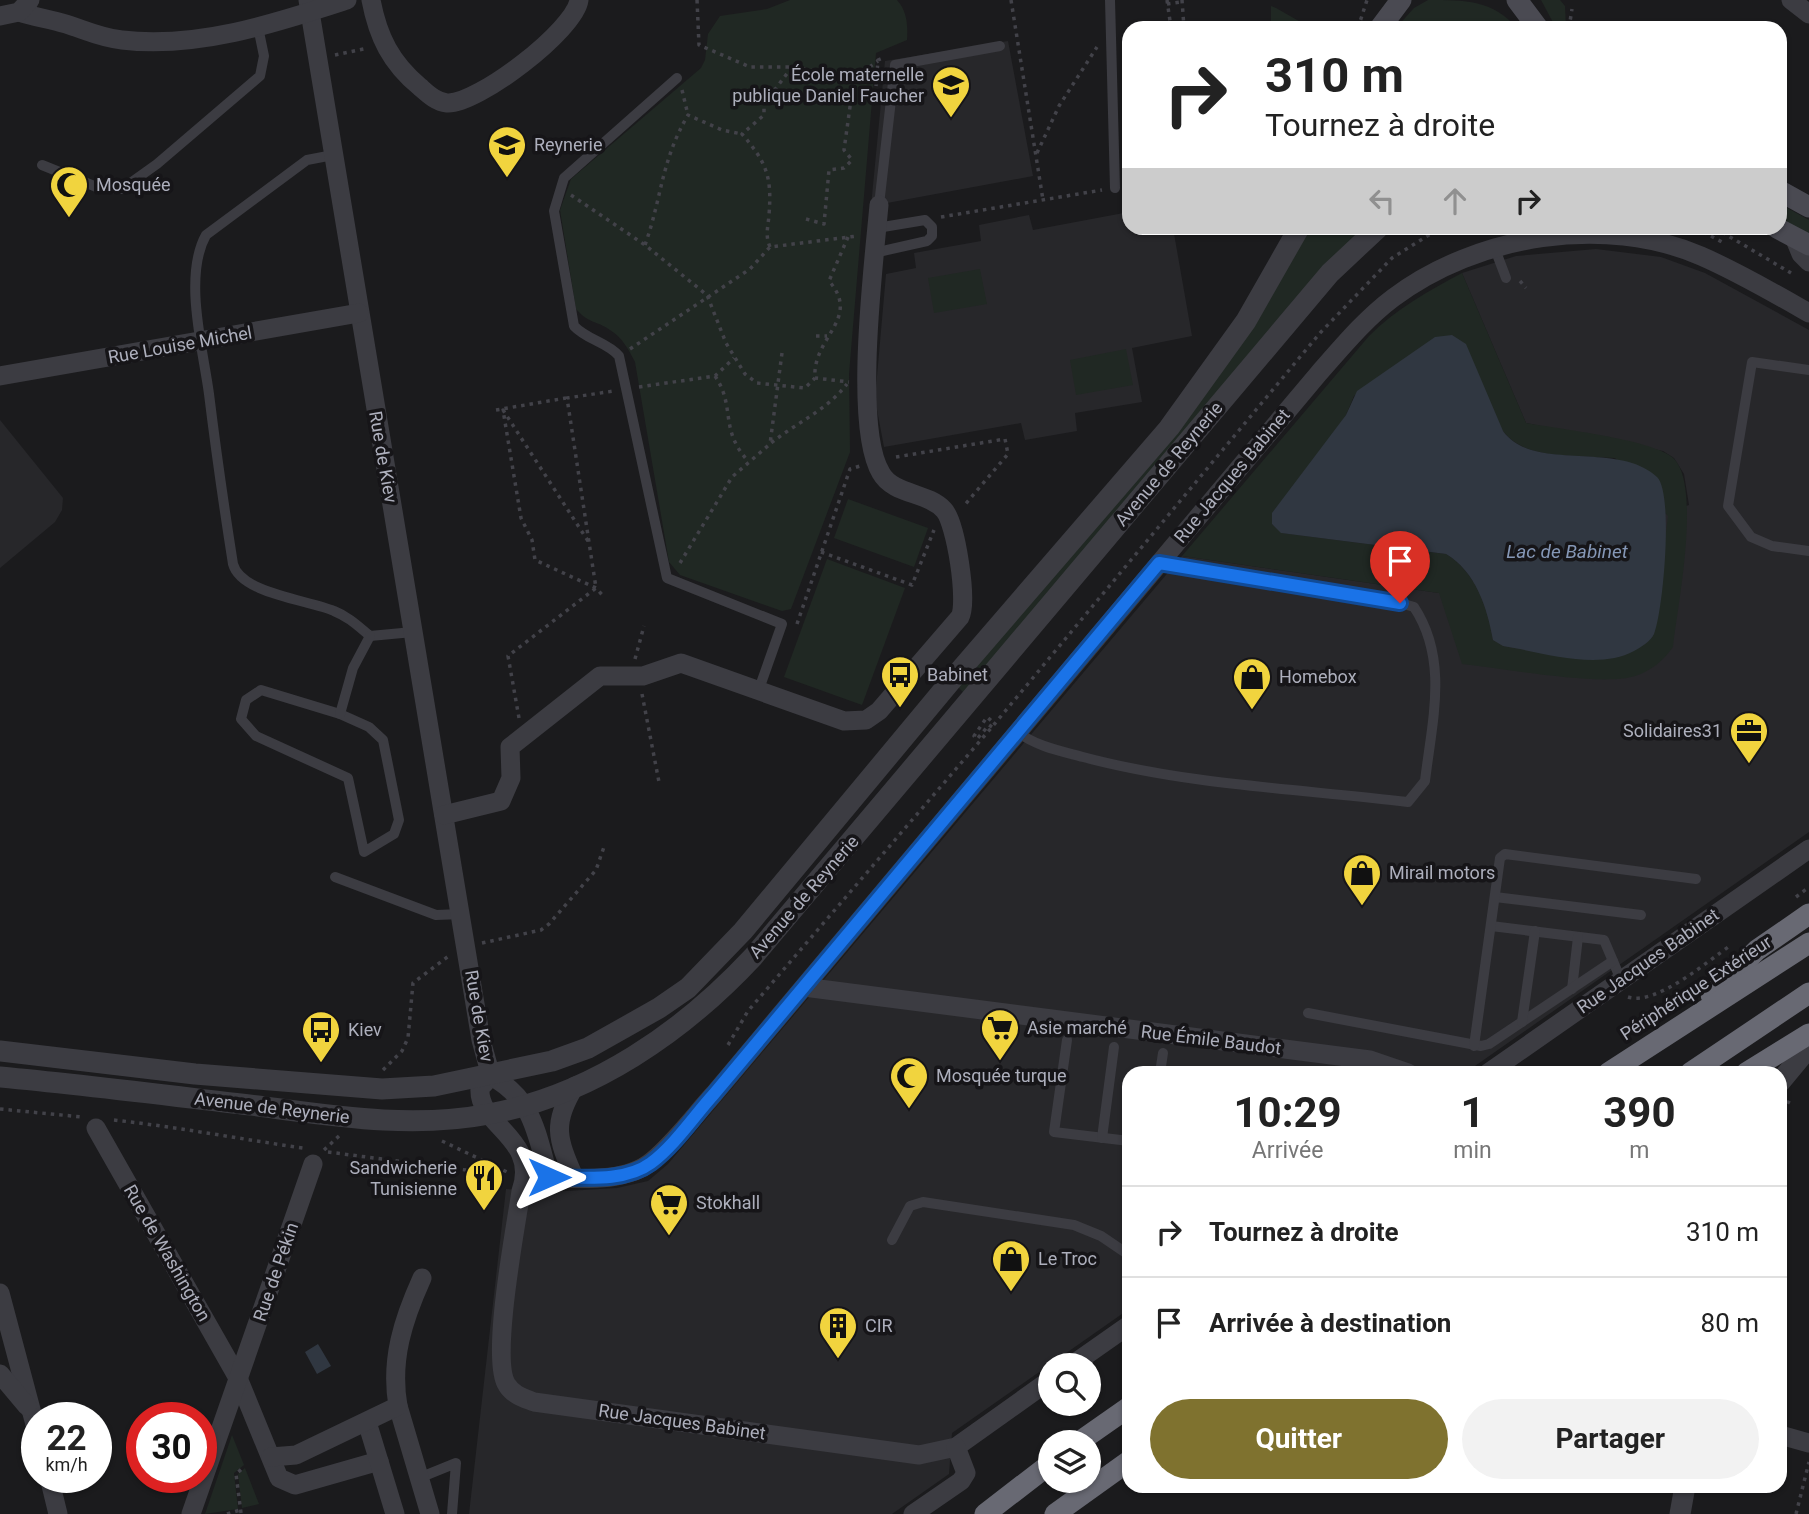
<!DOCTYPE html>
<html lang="fr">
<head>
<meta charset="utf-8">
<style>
  body { margin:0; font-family:Roboto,sans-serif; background:#f2f2f2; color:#222; height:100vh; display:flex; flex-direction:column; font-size:26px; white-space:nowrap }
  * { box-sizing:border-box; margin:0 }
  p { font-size:23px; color:#767676 }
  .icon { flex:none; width:38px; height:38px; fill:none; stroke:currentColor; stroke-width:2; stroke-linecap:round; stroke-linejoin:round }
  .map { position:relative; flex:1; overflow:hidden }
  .drawer { position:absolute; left:1122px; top:1066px; width:665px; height:427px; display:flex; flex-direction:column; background:#fff; border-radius:21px; box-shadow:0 2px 5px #0004 }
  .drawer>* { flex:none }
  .hud { position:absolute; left:1122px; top:21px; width:665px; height:214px; border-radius:21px; box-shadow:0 2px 5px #0004; background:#fff; color:#222; overflow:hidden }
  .fabs { position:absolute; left:1038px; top:1353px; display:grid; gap:14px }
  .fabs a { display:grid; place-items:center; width:63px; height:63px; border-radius:50%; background:#fff; box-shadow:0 2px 5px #0004; font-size:35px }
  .speed { position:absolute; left:21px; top:1402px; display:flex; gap:14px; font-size:35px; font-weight:700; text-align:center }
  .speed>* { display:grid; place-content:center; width:91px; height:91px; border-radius:50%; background:#fff; box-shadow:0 2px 5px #0004; line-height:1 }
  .speed small { font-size:18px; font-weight:400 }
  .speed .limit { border:10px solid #d22; background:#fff; color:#111 }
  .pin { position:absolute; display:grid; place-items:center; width:60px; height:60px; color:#fff; margin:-72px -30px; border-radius:50% 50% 50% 0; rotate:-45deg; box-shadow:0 0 7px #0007 }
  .pin .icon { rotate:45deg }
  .me { position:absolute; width:77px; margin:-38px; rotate:90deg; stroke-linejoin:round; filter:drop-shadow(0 0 5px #0008) }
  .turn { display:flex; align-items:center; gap:24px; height:147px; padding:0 28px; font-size:32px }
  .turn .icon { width:91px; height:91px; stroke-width:2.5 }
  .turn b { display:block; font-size:49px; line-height:60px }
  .lanes { display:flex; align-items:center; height:66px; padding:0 28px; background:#0003; justify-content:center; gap:35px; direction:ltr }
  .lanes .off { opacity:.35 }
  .eta { display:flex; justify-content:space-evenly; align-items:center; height:119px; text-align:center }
  .eta b { font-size:42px; font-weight:700; line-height:49px }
  .primary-button { display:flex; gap:14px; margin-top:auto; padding:14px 28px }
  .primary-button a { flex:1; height:80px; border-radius:42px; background:#7f722f; color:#fff; font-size:28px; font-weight:700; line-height:80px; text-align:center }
  .primary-button a+a { background:#f2f2f2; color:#222 }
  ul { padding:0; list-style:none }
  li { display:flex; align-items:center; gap:21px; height:91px; padding:0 28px; border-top:2px solid #e0e0e0 }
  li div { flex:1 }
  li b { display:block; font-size:26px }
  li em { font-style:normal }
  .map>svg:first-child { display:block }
  .built { fill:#27272a }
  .green { fill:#202823; fill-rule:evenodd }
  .water { fill:#303741 }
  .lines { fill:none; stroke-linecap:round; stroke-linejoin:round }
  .path { stroke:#424249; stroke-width:3.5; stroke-dasharray:3.5 5; stroke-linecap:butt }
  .service { stroke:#3c3c42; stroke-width:10 }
  .minor { stroke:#3c3c42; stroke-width:19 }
  .tertiary { stroke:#3c3c42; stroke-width:21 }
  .secondary { stroke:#4a4a52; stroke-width:21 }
  .motorway { stroke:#686973; stroke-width:21 }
  .route-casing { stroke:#114b97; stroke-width:18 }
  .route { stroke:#1a73e8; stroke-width:12 }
  .labels { text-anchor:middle; stroke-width:7; stroke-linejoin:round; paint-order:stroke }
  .poi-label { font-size:18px; fill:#adafbc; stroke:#161518; text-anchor:start }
  .street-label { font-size:18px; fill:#adafbc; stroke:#161518 }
  .water-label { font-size:19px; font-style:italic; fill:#8597b6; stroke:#161518 }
</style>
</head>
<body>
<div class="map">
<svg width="1809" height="1514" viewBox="0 0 1809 1514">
  <rect width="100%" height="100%" fill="#1b1b1d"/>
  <g class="built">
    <path d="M1008,41L1033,176L871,206L885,61Z"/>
    <path d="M1129,212V228H1173L1192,336L1132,348L1142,402L1075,413L1077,431L1025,440L1021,423L884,447L875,399L886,274L916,268L914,253L981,241L979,225L1029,215L1033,230Z"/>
    <path d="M1596,249L1661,257L1705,273L1809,330V832L1465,1073H1129V1309L952,1433L949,1474L892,1514H469L506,1189L549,1192L617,1188L648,1181L668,1164L1182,556L1439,593L1689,505L1684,474L1674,458L1663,451L1526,423L1462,273L1516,256Z"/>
    <path d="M0,420L63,498L62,510L55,522L0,568Z"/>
  </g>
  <g class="green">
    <path d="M790,0H897C907,11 908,25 907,40L876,53L849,374L850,452L791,609L782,611L680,575L669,562L635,362C629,350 622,337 610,330C596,320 589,324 576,309L560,210L571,179L701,68L705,60L708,34L720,16L767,9Z"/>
    <path d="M1428,0C1466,0 1492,0 1517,28H1396L1414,8Z"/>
    <path d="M1541,0H1560L1565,6L1566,28H1556Z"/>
    <path d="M1271,6L1276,8L1311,28H1271Z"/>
    <path d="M1780,204L1809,220V235L1780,218Z"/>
    <path d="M1302,228H1367L965,694L955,684L1159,444Z"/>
    <path d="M980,269L987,304L934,313L928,278Z"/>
    <path d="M1462,273L1526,423C1559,429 1649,439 1672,457C1703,482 1677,608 1673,647C1663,661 1651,671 1635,676C1602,687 1501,668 1462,664L1439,593L1182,556L1369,336C1396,309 1428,291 1462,273ZM1365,387L1503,431C1524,461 1582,455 1615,458L1668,516L1653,636C1617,675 1549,653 1503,646L1493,640C1487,607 1476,572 1446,554L1282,533L1272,524L1346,415L1354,396Z"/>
    <path d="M1126,349L1133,385L1076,395L1070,360Z"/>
    <path d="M848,499L928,528L914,567L834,538Z"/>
    <path d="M827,559L905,588L862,705L784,677Z"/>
    <path d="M232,1435L244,1465L234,1473L238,1509L205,1514Z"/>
    <path d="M245,1468L259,1504L242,1508L238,1474Z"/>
  </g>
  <g class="water">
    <path d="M1452,335L1466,344L1503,431C1533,473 1618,440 1657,477C1674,493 1663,612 1654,634C1651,641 1641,647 1634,651C1597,671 1542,652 1503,646L1493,640C1487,607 1476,572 1446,554L1281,533L1272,524V513L1346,415L1357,391L1435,337Z"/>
    <path d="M318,1344L331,1366L317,1374L305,1352Z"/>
  </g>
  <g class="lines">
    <g class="path">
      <path d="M697,0L699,45L750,67H792L854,78"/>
      <path d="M1011,0L1043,200"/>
      <path d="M1167,0L1171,28"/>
      <path d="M1182,0L1184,28"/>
      <path d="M1167,4L1181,2"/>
      <path d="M1358,28L1367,0"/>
      <path d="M1569,28L1572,9"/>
      <path d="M335,55L368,48"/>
      <path d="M876,86L878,60L883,58"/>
      <path d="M682,90L688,115"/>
      <path d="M1037,153L1059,106L1097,47"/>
      <path d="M571,195L645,245L707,295L726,343L745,374L757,383L805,388L815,378"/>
      <path d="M941,217L1102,190"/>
      <path d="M806,219L824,224L829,170L844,168L852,160L844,150L854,78L878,61"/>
      <path d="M1453,228L1463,232L1487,228"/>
      <path d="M1696,228L1722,242"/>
      <path d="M1715,228L1791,273"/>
      <path d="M848,237L829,281C862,319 812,337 815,378L849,382"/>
      <path d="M645,245C662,197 661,161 688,115L722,130L742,134"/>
      <path d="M770,247C765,235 768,228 769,215C772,177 767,163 742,134L764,115V104L792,67"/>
      <path d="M1520,281L1526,288"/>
      <path d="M816,336H827"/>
      <path d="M630,349L750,269L770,247L857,236"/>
      <path d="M782,353L770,444C797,422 826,411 847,384"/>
      <path d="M715,376C736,407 719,429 748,461"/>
      <path d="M639,387L715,376L734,358"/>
      <path d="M496,410L566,398"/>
      <path d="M896,457L1005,439L1008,454L963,507"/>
      <path d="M588,541L503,410L521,518L532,540L535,560L596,588L604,597"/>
      <path d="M821,552L912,585L934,530"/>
      <path d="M680,563L732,477L770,444"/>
      <path d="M797,624L850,469L860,466"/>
      <path d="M635,659L644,626"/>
      <path d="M642,694L659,782"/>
      <path d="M519,718L508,656L596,588L567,398L614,391"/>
      <path d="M992,727L989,725L977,739L974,736L987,717L995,724"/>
      <path d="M1796,897L1809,887"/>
      <path d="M482,943L541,930L549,924L596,870L605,844"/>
      <path d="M1628,997C1656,1006 1708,961 1731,945"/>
      <path d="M728,1045L748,1011L766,990L992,727L1320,333L1392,258L1440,228"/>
      <path d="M383,1070L402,1051L408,1038L413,983L450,955"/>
      <path d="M0,1109L82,1117"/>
      <path d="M1780,1119L1790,1099"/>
      <path d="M114,1120C177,1127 240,1139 303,1148"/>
      <path d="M442,1141L507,1172"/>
      <path d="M324,1150L339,1136"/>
      <path d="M328,1152L504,1175"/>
      <path d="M241,1513L236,1474L244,1467"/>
      <path d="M227,1514L240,1510"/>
      <path d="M1796,1514L1809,1462"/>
    </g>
    <g class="service">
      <path d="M1110,0L1115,188"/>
      <path d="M677,78L564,178L554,211L574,326C587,340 607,342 619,356L667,578L782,624L759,689"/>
      <path d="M333,155L307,160L206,235C183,276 203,349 209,394C216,451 224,507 233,564C241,594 309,600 334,611C349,617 358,626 370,636L413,632"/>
      <path d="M42,165L99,188L122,189L157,164L260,76L264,56L258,27"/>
      <path d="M879,205L895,65L1000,46"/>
      <path d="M1495,249L1506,278"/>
      <path d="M874,253L927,241L932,236V227L925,220L877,228"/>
      <path d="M1809,370L1752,362L1728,506L1751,537L1772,546L1809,551"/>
      <path d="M261,690L340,714L369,727L383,740L399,820L394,834L364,852L348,778L256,736L241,719L246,700Z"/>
      <path d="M340,714L353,668L370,636"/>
      <path d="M1018,732C1035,746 1061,751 1083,757C1188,785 1300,789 1408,802L1425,781C1432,721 1449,660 1414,607L1387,599L1160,563"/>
      <path d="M335,877L436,915L461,914"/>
      <path d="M1495,897L1641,915"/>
      <path d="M1491,926L1604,940L1621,980"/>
      <path d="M1572,989L1578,937"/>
      <path d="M1308,1013L1481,1046L1489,1044L1613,961"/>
      <path d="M1522,1022L1535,931"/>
      <path d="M1067,1040L1054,1132L1129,1141"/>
      <path d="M1474,1046L1500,858L1505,854L1696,879"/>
      <path d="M1160,1073L1163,1053"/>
      <path d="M1102,1138L1114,1047"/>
      <path d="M892,1240L910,1206L923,1202L1074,1225L1101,1236L1129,1255"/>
      <path d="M419,1478L456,1463L452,1514"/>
    </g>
    <g class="minor">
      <path d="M308,0L481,1040L491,1076"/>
      <path d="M371,0C378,37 391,63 420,87C428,94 436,102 447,103C477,105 575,30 579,0"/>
      <path d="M1791,0L1809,14"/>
      <path d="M19,12C34,17 50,19 66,24C85,30 101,38 122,40C198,49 276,23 347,0"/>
      <path d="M0,16L19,12L30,0"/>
      <path d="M1794,237L1801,254L1809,262"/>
      <path d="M0,376L359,313"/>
      <path d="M444,815L501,801L511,778L510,747L600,676H643L681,663L844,721L866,720L879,711L960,617C968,602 956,523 944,510C928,492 893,495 881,473C853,427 874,262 879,205"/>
      <path d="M804,987L1370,1060L1408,1073"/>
      <path d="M1488,1073L1809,849"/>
      <path d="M491,1076L480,1088C477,1126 540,1138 521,1191C516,1226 490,1360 507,1385C513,1395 524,1398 534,1402L919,1455L956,1447L1050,1380"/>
      <path d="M491,1076C534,1100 536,1133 549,1177"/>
      <path d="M96,1128L238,1378L279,1478L295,1485L379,1461"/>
      <path d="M574,1177C557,1138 552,1123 575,1086"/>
      <path d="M526,1178C564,1176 621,1187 652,1161C675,1142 694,1116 714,1094L1319,373C1342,347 1365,319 1393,298C1477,235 1604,214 1701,256C1738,272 1774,293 1809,313"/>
      <path d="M0,1293L37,1432"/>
      <path d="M1072,1365L1129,1325"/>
      <path d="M0,1374L27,1406"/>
      <path d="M398,1406L430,1514"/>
      <path d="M367,1422L395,1514"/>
      <path d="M1780,1435L1809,1443"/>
      <path d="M271,1457L296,1455L398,1406C390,1360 403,1320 422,1278"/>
      <path d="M49,1477L58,1514"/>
      <path d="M191,1514L313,1164"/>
      <path d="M913,1514L961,1481L966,1473L956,1447"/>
    </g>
    <g class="tertiary">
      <path d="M0,1051L195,1074L382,1089L434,1086L552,1061L588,1048L659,1008L688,988L743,931L950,682L1169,428L1246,321L1299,228"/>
      <path d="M0,1077C86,1085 172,1096 258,1106C334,1116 412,1129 489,1114C592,1095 683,1032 753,957L1330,273L1378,228"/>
      <path d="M1780,1082L1809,1047"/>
      <path d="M1680,1514L1685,1486"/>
    </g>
    <g class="secondary">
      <path d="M1517,0L1538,28"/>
      <path d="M1380,28L1401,0"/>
      <path d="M1780,191L1809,207"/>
      <path d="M1777,228L1809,245"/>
    </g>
    <g class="motorway">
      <path d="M1711,995L1757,950L1809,914"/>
      <path d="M1608,1073L1809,943"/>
      <path d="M1690,1073L1809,993"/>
      <path d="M1746,1073L1809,1034"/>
      <path d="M1079,1442L1129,1407"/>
      <path d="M985,1514L1050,1464"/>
      <path d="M1055,1514L1129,1461"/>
    </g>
  </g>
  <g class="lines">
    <defs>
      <path id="route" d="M549,1177C581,1177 624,1183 651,1163C675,1145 694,1116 714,1094L1159,563L1400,603"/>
    </defs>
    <use href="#route" class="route-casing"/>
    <use href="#route" class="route"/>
  </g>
  <defs>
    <symbol id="school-pin" viewBox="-11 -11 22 30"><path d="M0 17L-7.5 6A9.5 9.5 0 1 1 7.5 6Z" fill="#f1d43e" stroke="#161518"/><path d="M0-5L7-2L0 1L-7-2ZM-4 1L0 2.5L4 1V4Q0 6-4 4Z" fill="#111"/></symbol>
    <symbol id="mosque-pin" viewBox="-11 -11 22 30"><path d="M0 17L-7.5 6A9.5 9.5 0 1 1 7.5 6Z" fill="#f1d43e" stroke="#161518"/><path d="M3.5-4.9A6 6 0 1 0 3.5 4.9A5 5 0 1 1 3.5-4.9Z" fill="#111"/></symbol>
    <symbol id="bus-pin" viewBox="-11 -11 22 30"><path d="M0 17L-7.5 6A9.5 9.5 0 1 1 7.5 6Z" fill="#f1d43e" stroke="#161518"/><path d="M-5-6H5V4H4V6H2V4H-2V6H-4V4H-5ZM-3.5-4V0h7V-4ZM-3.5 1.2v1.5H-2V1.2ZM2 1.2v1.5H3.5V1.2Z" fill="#111"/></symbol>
    <symbol id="shop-pin" viewBox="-11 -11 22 30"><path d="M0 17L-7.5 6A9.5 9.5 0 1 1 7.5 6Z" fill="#f1d43e" stroke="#161518"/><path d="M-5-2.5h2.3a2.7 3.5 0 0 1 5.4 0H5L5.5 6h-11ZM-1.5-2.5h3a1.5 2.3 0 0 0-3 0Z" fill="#111"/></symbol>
    <symbol id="office-pin" viewBox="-11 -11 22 30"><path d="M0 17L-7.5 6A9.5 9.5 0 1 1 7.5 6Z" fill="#f1d43e" stroke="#161518"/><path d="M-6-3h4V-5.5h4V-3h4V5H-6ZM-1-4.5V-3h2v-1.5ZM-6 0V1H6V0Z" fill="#111"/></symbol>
    <symbol id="supermarket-pin" viewBox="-11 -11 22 30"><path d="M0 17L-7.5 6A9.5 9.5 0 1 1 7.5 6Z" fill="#f1d43e" stroke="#161518"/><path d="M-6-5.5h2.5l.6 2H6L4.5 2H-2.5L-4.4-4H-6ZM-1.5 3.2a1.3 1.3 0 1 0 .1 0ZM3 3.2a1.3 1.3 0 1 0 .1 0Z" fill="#111"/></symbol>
    <symbol id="restaurant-pin" viewBox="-11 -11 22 30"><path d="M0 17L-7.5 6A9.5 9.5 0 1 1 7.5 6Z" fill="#f1d43e" stroke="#161518"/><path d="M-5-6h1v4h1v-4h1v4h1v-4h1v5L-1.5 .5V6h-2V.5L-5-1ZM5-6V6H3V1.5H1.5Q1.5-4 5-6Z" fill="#111"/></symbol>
    <symbol id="building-pin" viewBox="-11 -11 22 30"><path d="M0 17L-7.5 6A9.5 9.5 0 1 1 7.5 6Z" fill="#f1d43e" stroke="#161518"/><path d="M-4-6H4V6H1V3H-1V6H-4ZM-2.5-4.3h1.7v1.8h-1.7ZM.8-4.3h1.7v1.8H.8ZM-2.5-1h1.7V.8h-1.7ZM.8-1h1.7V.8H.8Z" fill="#111"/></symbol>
  </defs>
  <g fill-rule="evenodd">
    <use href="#school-pin" x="929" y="63" width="44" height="60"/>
    <use href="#school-pin" x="485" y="123" width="44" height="60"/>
    <use href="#mosque-pin" x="47" y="163" width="44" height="60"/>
    <use href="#bus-pin" x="878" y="653" width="44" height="60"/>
    <use href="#shop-pin" x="1230" y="655" width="44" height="60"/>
    <use href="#office-pin" x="1727" y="709" width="44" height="60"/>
    <use href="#shop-pin" x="1340" y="851" width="44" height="60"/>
    <use href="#supermarket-pin" x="978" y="1006" width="44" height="60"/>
    <use href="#bus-pin" x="299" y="1008" width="44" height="60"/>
    <use href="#mosque-pin" x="887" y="1054" width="44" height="60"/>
    <use href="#restaurant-pin" x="462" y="1156" width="44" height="60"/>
    <use href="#supermarket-pin" x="647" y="1181" width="44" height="60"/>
    <use href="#shop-pin" x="989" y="1237" width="44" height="60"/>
    <use href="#building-pin" x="816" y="1304" width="44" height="60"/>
  </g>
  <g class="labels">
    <g class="poi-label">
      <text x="924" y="81" text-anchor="end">École maternelle<tspan x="924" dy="21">publique Daniel Faucher</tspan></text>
      <text x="534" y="151">Reynerie</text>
      <text x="96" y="191">Mosquée</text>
      <text x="927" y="681">Babinet</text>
      <text x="1279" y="683">Homebox</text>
      <text x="1722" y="737" text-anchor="end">Solidaires31</text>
      <text x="1389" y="879">Mirail motors</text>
      <text x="1027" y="1034">Asie marché</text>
      <text x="348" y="1036">Kiev</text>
      <text x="936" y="1082">Mosquée turque</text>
      <text x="457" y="1174" text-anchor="end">Sandwicherie<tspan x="457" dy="21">Tunisienne</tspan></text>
      <text x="696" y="1209">Stokhall</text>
      <text x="1038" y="1265">Le Troc</text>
      <text x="865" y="1332">CIR</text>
    </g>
    <g class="street-label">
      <text transform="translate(180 345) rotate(-10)" y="6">Rue Louise Michel</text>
      <text transform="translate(383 457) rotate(80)" y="6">Rue de Kiev</text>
      <text transform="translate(1169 464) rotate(-50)" y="6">Avenue de Reynerie</text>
      <text transform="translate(1232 476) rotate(-50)" y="6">Rue Jacques Babinet</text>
      <text transform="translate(804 897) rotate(-49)" y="6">Avenue de Reynerie</text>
      <text transform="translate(1648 961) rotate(-35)" y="6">Rue Jacques Babinet</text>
      <text transform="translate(1696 988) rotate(-33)" y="6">Périphérique Extérieur</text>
      <text transform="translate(479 1016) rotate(80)" y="6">Rue de Kiev</text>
      <text transform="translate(1211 1040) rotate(7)" y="6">Rue Émile Baudot</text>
      <text transform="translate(272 1108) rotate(7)" y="6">Avenue de Reynerie</text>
      <text transform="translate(167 1253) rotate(60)" y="6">Rue de Washington</text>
      <text transform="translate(276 1272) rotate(-71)" y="6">Rue de Pékin</text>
      <text transform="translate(682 1422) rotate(8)" y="6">Rue Jacques Babinet</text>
    </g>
    <g class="water-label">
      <text x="1567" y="558">Lac de Babinet</text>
    </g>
  </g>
</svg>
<div class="fabs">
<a><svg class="icon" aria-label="search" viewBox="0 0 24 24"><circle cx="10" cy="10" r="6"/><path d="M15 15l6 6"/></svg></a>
<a><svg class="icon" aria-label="layers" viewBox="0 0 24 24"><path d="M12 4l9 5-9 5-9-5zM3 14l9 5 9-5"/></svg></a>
</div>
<div class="speed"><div>22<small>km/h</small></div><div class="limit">30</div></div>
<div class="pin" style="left:1400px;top:603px;background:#d93025"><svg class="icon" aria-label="arrive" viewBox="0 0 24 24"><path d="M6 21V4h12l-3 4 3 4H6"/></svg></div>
<svg class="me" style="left:549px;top:1177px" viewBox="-20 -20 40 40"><path d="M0-17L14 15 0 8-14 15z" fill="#1a73e8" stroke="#fff" stroke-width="4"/></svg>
<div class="hud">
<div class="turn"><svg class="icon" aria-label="right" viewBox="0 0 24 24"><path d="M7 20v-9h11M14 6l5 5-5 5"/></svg><div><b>310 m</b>Tournez à droite</div></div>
<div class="lanes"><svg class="icon off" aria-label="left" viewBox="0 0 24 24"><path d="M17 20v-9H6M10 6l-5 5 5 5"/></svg><svg class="icon off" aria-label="ahead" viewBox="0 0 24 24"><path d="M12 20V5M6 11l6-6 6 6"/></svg><svg class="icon" aria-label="right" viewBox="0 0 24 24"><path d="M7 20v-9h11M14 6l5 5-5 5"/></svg></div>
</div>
<section class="drawer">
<div class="eta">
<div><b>10:29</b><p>Arrivée</p></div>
<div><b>1</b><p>min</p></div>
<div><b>390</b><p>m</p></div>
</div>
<ul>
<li><svg class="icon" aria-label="right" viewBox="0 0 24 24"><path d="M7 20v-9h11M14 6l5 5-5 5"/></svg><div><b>Tournez à droite</b></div><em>310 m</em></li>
<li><svg class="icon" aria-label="arrive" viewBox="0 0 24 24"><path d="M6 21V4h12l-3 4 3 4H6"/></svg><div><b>Arrivée à destination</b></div><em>80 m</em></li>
</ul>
<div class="primary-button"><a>Quitter</a><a>Partager</a></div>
</section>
</div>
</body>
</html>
